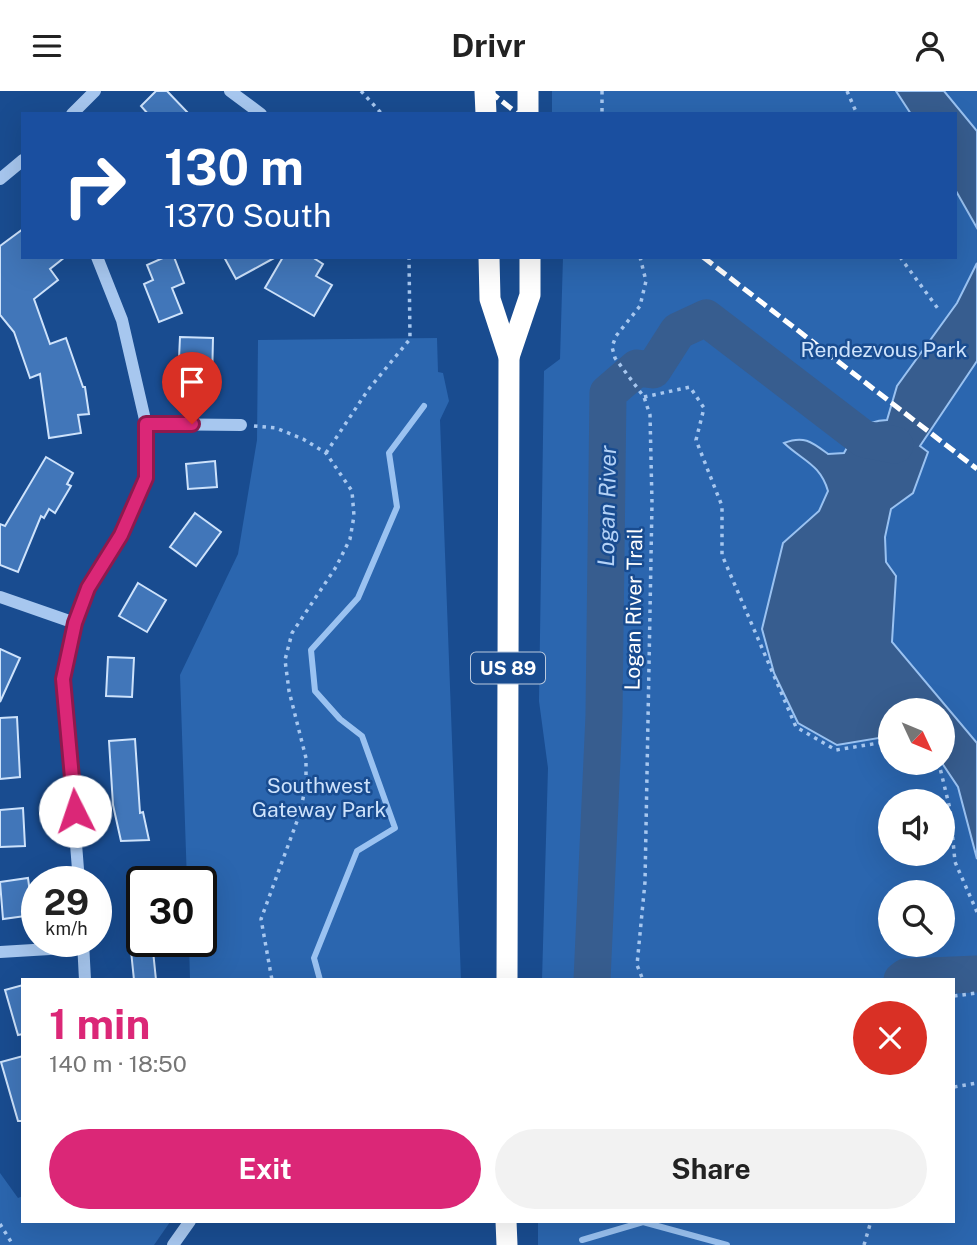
<!DOCTYPE html>
<html lang="en">
<head>
<meta charset="utf-8">
<style>
  body { margin:0; font-family:"Public Sans",sans-serif; background:#f2f2f2; color:#222; height:100vh; display:flex; flex-direction:column; font-size:26px; white-space:nowrap }
  * { box-sizing:border-box; margin:0 }
  p { font-size:23px; color:#767676 }
  .icon { flex:none; width:38px; height:38px; fill:none; stroke:currentColor; stroke-width:2; stroke-linecap:round; stroke-linejoin:round }
  .map { position:relative; flex:1; overflow:hidden }
  .details { position:absolute; left:21px; top:887px; width:934px; height:245px; display:flex; flex-direction:column; background:#fff; border-radius:0px; box-shadow:0 7px 28px #0002 }
  .details>* { flex:none }
  .hud { position:absolute; left:21px; top:21px; width:936px; height:147px; border-radius:0px; box-shadow:0 7px 28px #0002; background:#1a4fa0; color:#fff; overflow:hidden }
  .needle { width:46px; rotate:134deg }
  .buttons { position:absolute; left:878px; top:607px; display:grid; gap:14px }
  .buttons a { display:grid; place-items:center; width:77px; height:77px; border-radius:50%; background:#fff; box-shadow:0 7px 28px #0002; font-size:35px }
  .speed { position:absolute; left:21px; top:775px; display:flex; gap:14px; font-size:35px; font-weight:700; text-align:center }
  .speed>* { display:grid; place-content:center; width:91px; height:91px; border-radius:50%; background:#fff; box-shadow:0 7px 28px #0002; line-height:1 }
  .speed small { font-size:18px; font-weight:400 }
  .speed .limit { border:4px solid #111; border-radius:10px; background:#fff; color:#111 }
  .pin { position:absolute; display:grid; place-items:center; width:60px; height:60px; color:#fff; margin:-72px -30px; border-radius:50% 50% 50% 0; rotate:-45deg; box-shadow:0 0 7px #0007 }
  .pin .icon { rotate:45deg }
  .me { position:absolute; width:77px; margin:-38px; rotate:356deg; stroke-linejoin:round; filter:drop-shadow(0 0 5px #0008) }
  .turn { display:flex; align-items:center; gap:24px; height:147px; padding:0 28px; font-size:32px }
  .turn .icon { width:91px; height:91px; stroke-width:2.5 }
  .turn b { display:block; font-size:49px; line-height:60px }
  .round { display:grid; place-items:center; flex:none; width:74px; height:74px; border-radius:37px; background:#f2f2f2 }
  .summary { display:flex; align-items:center; justify-content:space-between; height:119px; padding:0 28px }
  h1 { font-size:42px; font-weight:700; line-height:52px; color:#db2777 }
  .action { display:flex; gap:14px; margin-top:auto; padding:14px 28px }
  .action a { flex:1; height:80px; border-radius:42px; background:#db2777; color:#fff; font-size:28px; font-weight:700; line-height:80px; text-align:center }
  .action a+a { background:#f2f2f2; color:#222 }
  header { display:flex; justify-content:space-between; align-items:center; height:91px; padding:0 28px; background:#fff; font-size:32px; font-weight:700 }
  .map>svg:first-child { display:block }
  .green { fill:#2b66af; fill-rule:evenodd }
  .water { fill:#375d8f; stroke:#9ac2f1; stroke-width:2 }
  .lines { fill:none; stroke-linecap:round; stroke-linejoin:round }
  .stream { stroke:#9ac2f1; stroke-width:6 }
  .river { stroke:#375d8f; stroke-width:37 }
  .building { fill:#4176b9; stroke:#cde2fb; stroke-width:2 }
  .path { stroke:#a7c7ef; stroke-width:3.5; stroke-dasharray:3.5 5; stroke-linecap:butt }
  .minor { stroke:#a7c7ef; stroke-width:12 }
  .highway { stroke:#fff; stroke-width:21 }
  .rail { stroke:#fff; stroke-width:5; stroke-dasharray:12 5; stroke-linecap:butt }
  .route-casing { stroke:#8e194d; stroke-width:18 }
  .route { stroke:#db2777; stroke-width:12 }
  .labels { text-anchor:middle; stroke-width:5; stroke-linejoin:round; paint-order:stroke }
  .shield { fill:#194c90; stroke:#bac9de; stroke-width:2 }
  .shield-label { font-size:19px; font-weight:bold; fill:#fff }
  .park-label { font-size:21px; fill:#cde2fb; stroke:#194c90 }
  .street-label { font-size:21px; fill:#fff; stroke:#194c90 }
  .water-label { font-size:23px; font-style:italic; fill:#b3d1f6; stroke:#194c90 }
</style>
</head>
<body>
<header><svg class="icon" aria-label="menu" viewBox="0 0 24 24"><path d="M4 6h16M4 12h16M4 18h16"/></svg>Drivr<svg class="icon" aria-label="person" viewBox="0 0 24 24"><circle cx="12" cy="8" r="4"/><path d="M4 21q1-7 8-7t8 7"/></svg></header>
<div class="map">
<svg width="977" height="1154" viewBox="0 0 977 1154">
  <rect width="100%" height="100%" fill="#194c90"/>
  <g class="green">
    <path d="M552,0H977V1154H538V1131L954,1130V889H542L548,677L539,610L544,280L560,268L563,166H956V23H552ZM891,620H943V672H891ZM891,710H943V763H891ZM891,802H943V854H891Z"/>
    <path d="M437,247L438,281L443,282L449,310L440,329L461,889H190L189,851L201,850V791H187L180,584L238,463L257,349L258,249Z"/>
    <path d="M0,1082L18,1107L23,1105V1130L170,1131L154,1154H0Z"/>
  </g>
  <g class="water">
    <path d="M896,0H944L977,40V137L956,100V23H911Z"/>
    <path d="M977,172V270L920,355L928,361L913,402L891,418L885,446L886,471L896,485L892,551L977,652V768L958,696L942,672L943,620H891V645L837,654L798,632L774,582L762,538L783,452L819,420L828,400C820,373 803,370 784,352C804,344 812,351 828,363L844,362C855,341 863,330 887,329L897,295L957,212Z"/>
  </g>
  <g class="lines">
    <g class="stream">
      <path d="M320,889L314,867L357,760L395,737L362,645L340,628L315,600L311,559L358,507L397,416L389,362L424,315"/>
      <path d="M582,1149L643,1131L727,1154"/>
    </g>
    <g class="river">
      <path d="M592,889L604,624L608,302L637,277L653,279L678,240L706,227L864,348L895,354"/>
      <path d="M902,889L906,886L977,883"/>
    </g>
  </g>
  <g class="building">
    <path d="M156,0H167L189,23H148L141,15Z"/>
    <path d="M23,138V166H65L50,178L58,189L34,208L50,253L66,247L83,296H85L89,323L78,324L81,342L49,347L40,283L30,287L14,241L0,224V155Z"/>
    <path d="M165,166H174L184,192L172,197L182,222L159,231L144,193L153,189L147,174Z"/>
    <path d="M224,166H276L236,188Z"/>
    <path d="M283,166H312L323,173L316,185L332,194L314,225L265,197Z"/>
    <path d="M180,246L213,247L212,290L178,289Z"/>
    <path d="M46,366L73,382L67,393L71,395L55,422L49,418L44,427L41,425L18,481L0,474V433L5,435Z"/>
    <path d="M215,370L217,396L188,398L186,373Z"/>
    <path d="M195,422L221,441L196,475L170,456Z"/>
    <path d="M138,492L166,509L147,541L119,525Z"/>
    <path d="M0,558L20,567L0,611Z"/>
    <path d="M108,566L134,567L132,606L106,605Z"/>
    <path d="M17,626L20,686L0,688V627Z"/>
    <path d="M135,648L140,722L143,721L149,749L121,750L113,714L109,650Z"/>
    <path d="M23,717L25,755L0,756V719Z"/>
    <path d="M28,787L33,824L3,828L0,791Z"/>
    <path d="M130,850H152L156,889H134Z"/>
    <path d="M23,894V943L18,944L5,899Z"/>
    <path d="M23,965V1030H18L1,971Z"/>
  </g>
  <g class="lines">
    <g class="path">
      <path d="M361,0L382,23"/>
      <path d="M602,0V22"/>
      <path d="M847,0L857,23"/>
      <path d="M597,23H609"/>
      <path d="M640,166L646,190L640,215L616,245L612,256L615,267L644,306L650,324L652,412L645,791L637,874L643,889"/>
      <path d="M900,166L939,219"/>
      <path d="M644,306L690,296L704,317L696,349L722,415V464L796,636L836,659L891,650"/>
      <path d="M254,335L276,337L303,348L326,362L352,400L354,425L350,448L336,476L292,542L285,569L289,600L306,667V693L300,722L261,828L272,889"/>
      <path d="M326,362L368,299L410,248L409,166"/>
      <path d="M936,672L940,677L950,718L955,771L977,821"/>
      <path d="M954,905L977,902"/>
      <path d="M954,996L977,992"/>
      <path d="M0,1133L13,1154"/>
      <path d="M864,1154L871,1130"/>
    </g>
    <g class="minor">
      <path d="M230,0L261,23"/>
      <path d="M72,23L95,0"/>
      <path d="M0,88L23,69"/>
      <path d="M146,333L241,334"/>
      <path d="M0,506L75,532"/>
      <path d="M79,791L63,588L75,532L88,497L121,444L146,387V333L122,229L97,166"/>
      <path d="M83,851L85,889"/>
      <path d="M0,861L83,856"/>
      <path d="M173,1154L190,1130"/>
    </g>
    <g class="highway">
      <path d="M485,0L486,23"/>
      <path d="M528,23V0"/>
      <path d="M489,166L490,208L509,266L507,889"/>
      <path d="M509,266L530,204V166"/>
      <path d="M506,1130L507,1154"/>
    </g>
    <g class="rail">
      <path d="M489,0L518,23"/>
      <path d="M703,166L977,378"/>
    </g>
  </g>
  <g class="lines">
    <defs>
      <path id="route" d="M75,720L63,588L75,532L88,497L121,444L146,387V333H192"/>
    </defs>
    <use href="#route" class="route-casing"/>
    <use href="#route" class="route"/>
  </g>
  <g class="labels">
    <rect class="shield" x="471" y="561.5" width="74" height="31" rx="5"/>
    <g class="shield-label">
      <text x="508" y="584">US 89</text>
    </g>
    <g class="park-label">
      <text x="884" y="266">Rendezvous Park</text>
      <text x="319" y="702">Southwest<tspan x="319" dy="24">Gateway Park</tspan></text>
    </g>
    <g class="street-label">
      <text transform="translate(634 518) rotate(-89)" y="7">Logan River Trail</text>
    </g>
    <g class="water-label">
      <text transform="translate(607 415) rotate(-89)" y="8">Logan River</text>
    </g>
  </g>
</svg>
<div class="buttons">
<a><svg class="needle" viewBox="-14 -14 28 28"><path d="M0-13l5 13h-10z" fill="#e53935"/><path d="M0 13l5-13h-10z" fill="#767676"/></svg></a>
<a><svg class="icon" aria-label="sound" viewBox="0 0 24 24"><path d="M4 9h4l5-4v14l-5-4H4zM17 9q2 3 0 6"/></svg></a>
<a><svg class="icon" aria-label="search" viewBox="0 0 24 24"><circle cx="10" cy="10" r="6"/><path d="M15 15l6 6"/></svg></a>
</div>
<div class="speed"><div>29<small>km/h</small></div><div class="limit">30</div></div>
<div class="pin" style="left:192px;top:333px;background:#d93025"><svg class="icon" aria-label="arrive" viewBox="0 0 24 24"><path d="M6 21V4h12l-3 4 3 4H6"/></svg></div>
<svg class="me" style="left:75px;top:720px" viewBox="-20 -20 40 40"><circle r="19" fill="#fff"/><path d="M0-13L10 11 0 6-10 11z" fill="#db2777"/></svg>
<div class="hud">
<div class="turn"><svg class="icon" aria-label="right" viewBox="0 0 24 24"><path d="M7 20v-9h11M14 6l5 5-5 5"/></svg><div><b>130 m</b>1370 South</div></div>
</div>
<section class="details">
<div class="summary"><div><h1>1 min</h1><p>140 m · 18:50</p></div><a class="round" style="background:#d93025;color:#fff"><svg class="icon" aria-label="close" viewBox="0 0 24 24"><path d="M6 6l12 12M18 6L6 18"/></svg></a></div>
<div class="action"><a>Exit</a><a>Share</a></div>
</section>
</div>
</body>
</html>
